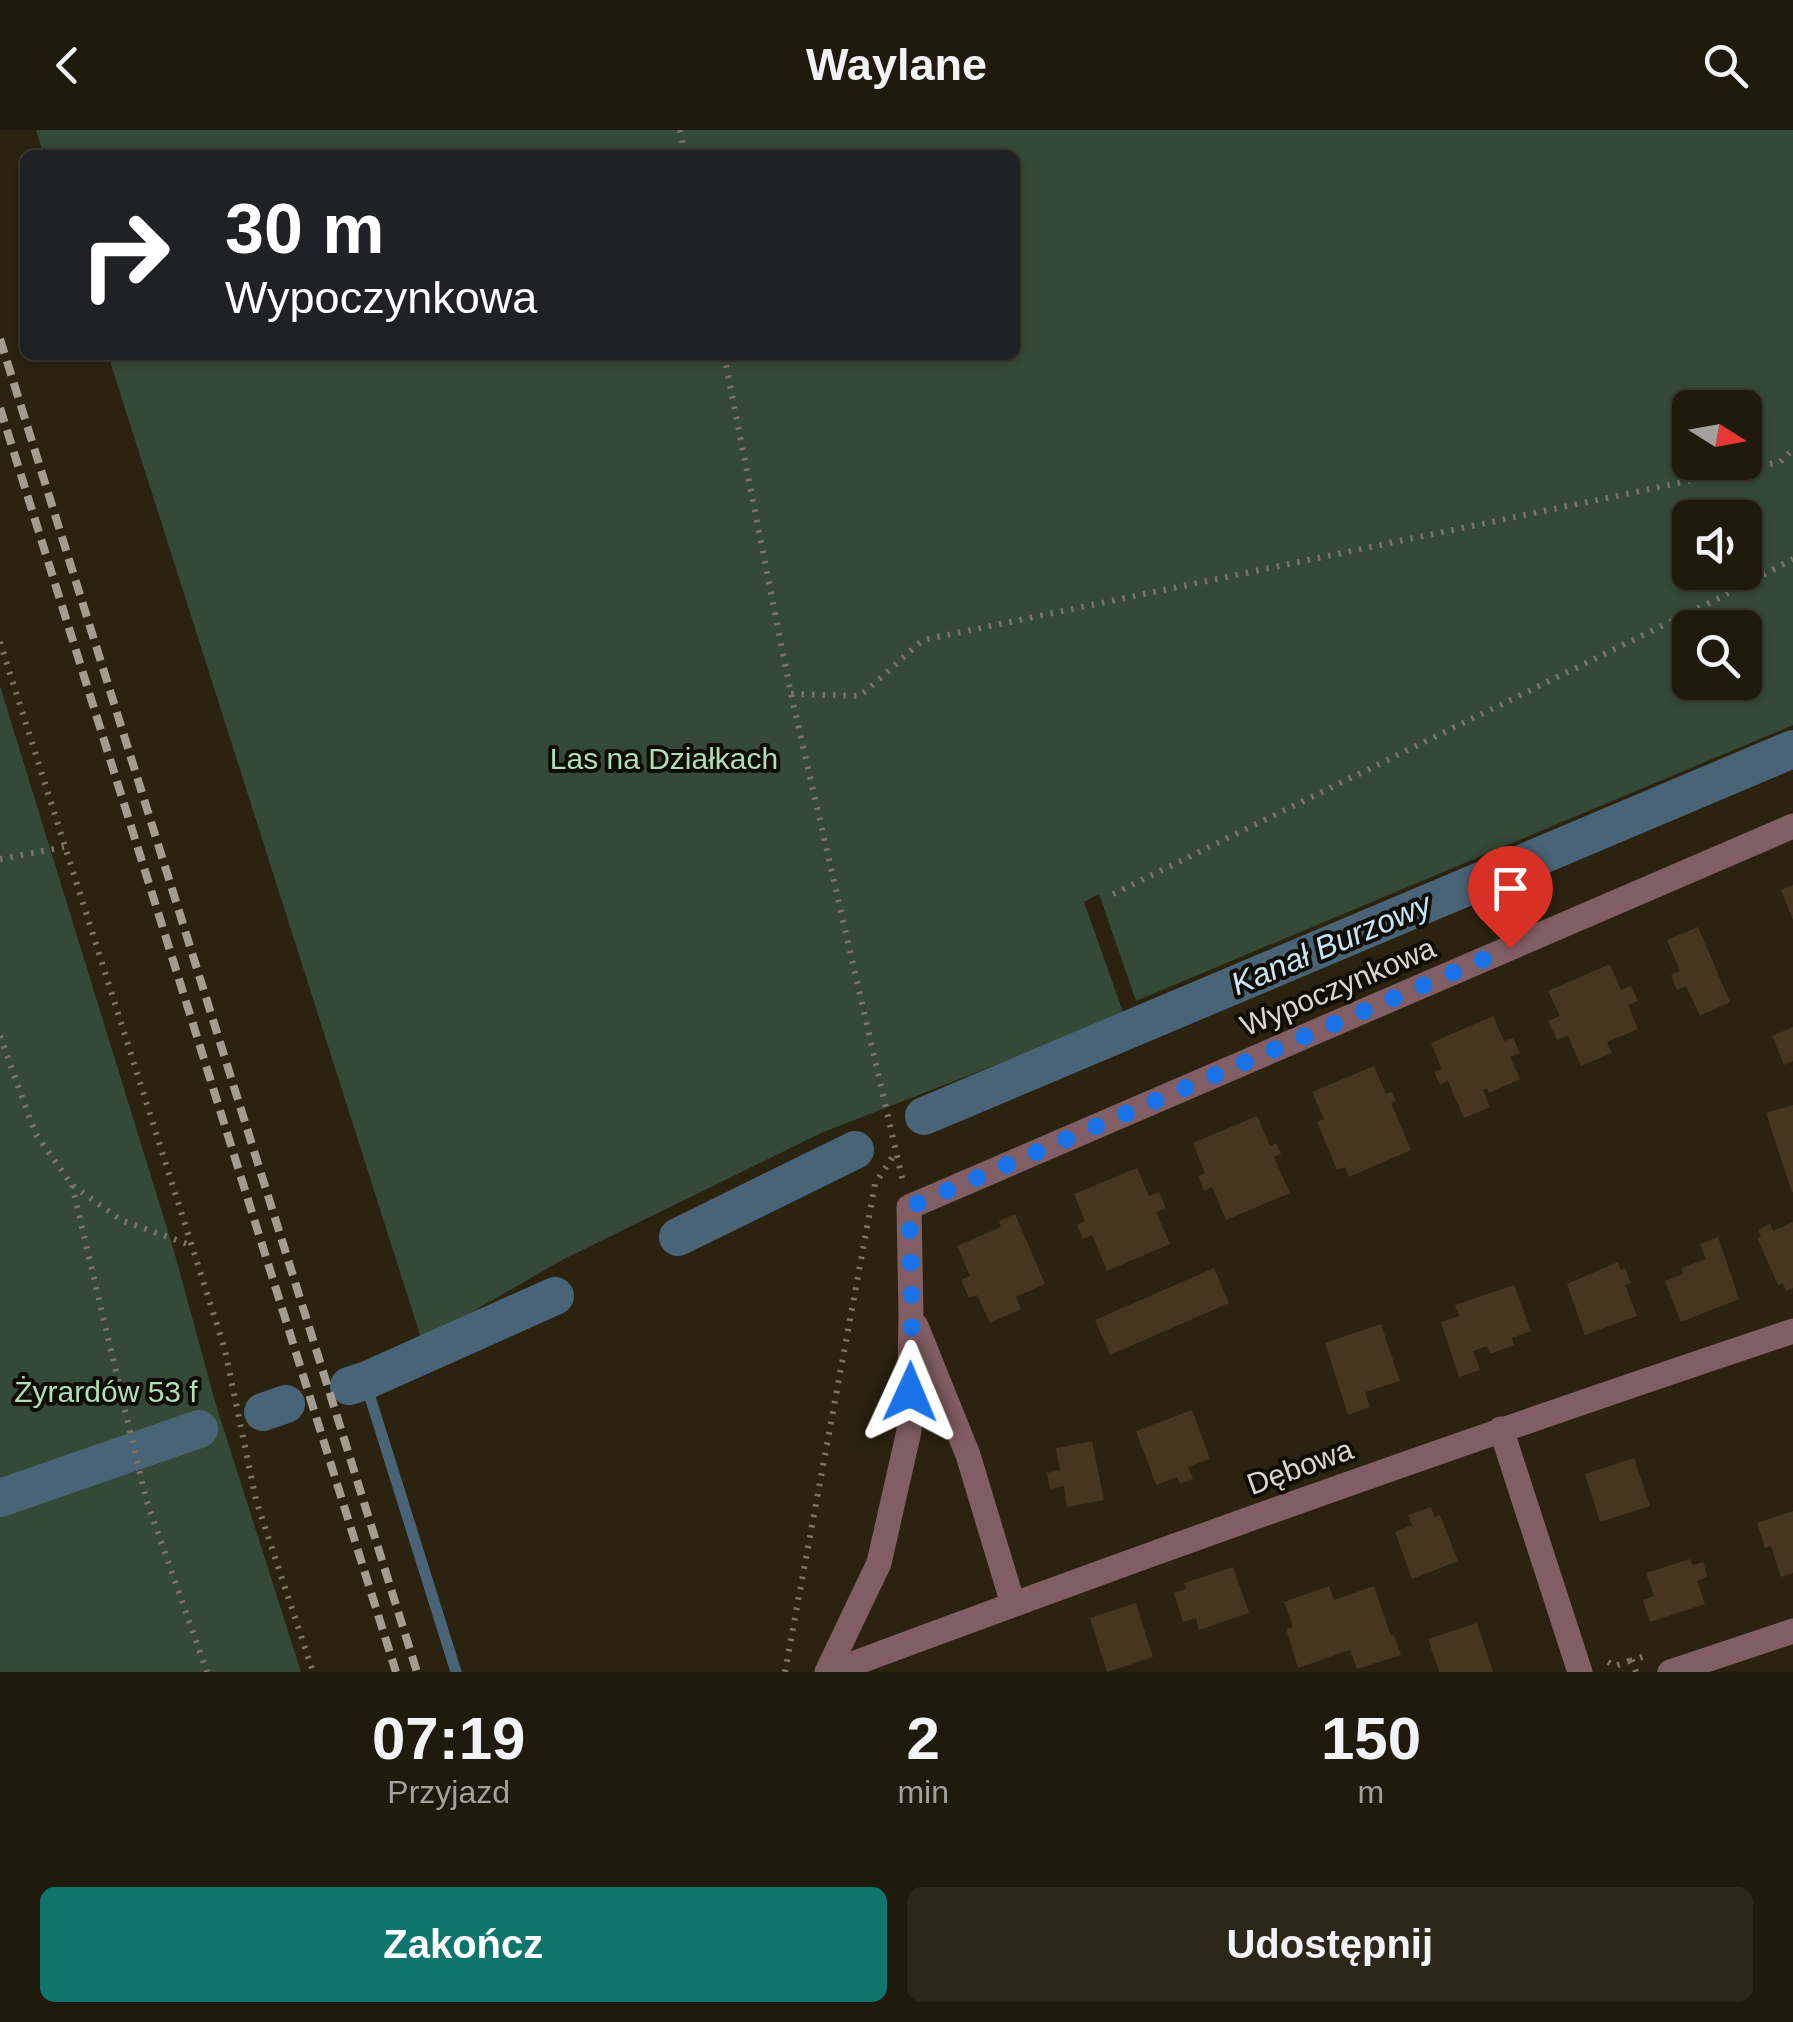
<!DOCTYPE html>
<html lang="pl">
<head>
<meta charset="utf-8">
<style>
  body { margin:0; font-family:Arial,sans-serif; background:#2d271a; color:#f1f3f6; height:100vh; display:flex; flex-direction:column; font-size:38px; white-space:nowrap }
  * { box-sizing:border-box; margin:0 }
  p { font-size:32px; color:#a2a19d }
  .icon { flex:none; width:55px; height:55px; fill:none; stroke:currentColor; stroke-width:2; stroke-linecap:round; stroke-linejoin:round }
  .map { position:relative; height:1542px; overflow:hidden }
  .panel { display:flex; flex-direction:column; background:#201a0c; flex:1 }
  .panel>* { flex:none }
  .banner { position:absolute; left:20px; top:20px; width:1000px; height:210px; border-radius:15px; box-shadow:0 2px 8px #0004,0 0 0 2px #3d382d; background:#202124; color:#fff; overflow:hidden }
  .needle { width:65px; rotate:101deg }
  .controls { position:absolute; left:1672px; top:260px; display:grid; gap:20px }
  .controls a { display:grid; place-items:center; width:90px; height:90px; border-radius:15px; background:#201a0c; box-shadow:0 2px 8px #0004,0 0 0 2px #3d382d; font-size:50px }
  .pin { position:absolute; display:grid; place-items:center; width:85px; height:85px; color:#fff; margin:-102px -42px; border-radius:50% 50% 50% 0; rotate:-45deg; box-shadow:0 0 10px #0007 }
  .pin .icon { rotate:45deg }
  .me { position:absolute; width:110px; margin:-55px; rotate:1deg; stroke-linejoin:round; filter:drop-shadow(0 0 8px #0008) }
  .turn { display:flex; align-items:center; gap:35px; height:210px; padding:0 40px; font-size:45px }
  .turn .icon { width:130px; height:130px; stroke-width:2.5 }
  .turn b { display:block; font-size:70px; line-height:85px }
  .eta { display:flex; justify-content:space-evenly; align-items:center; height:170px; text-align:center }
  .eta b { font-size:60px; font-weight:600; line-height:70px }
  .action { display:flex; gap:20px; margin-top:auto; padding:20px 40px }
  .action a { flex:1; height:115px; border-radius:15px; background:#0f766e; color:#fff; font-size:40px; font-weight:600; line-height:115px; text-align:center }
  .action a+a { background:#2d271a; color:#f1f3f6 }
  header { display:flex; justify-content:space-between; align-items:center; height:130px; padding:0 40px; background:#201a0c; font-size:45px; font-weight:600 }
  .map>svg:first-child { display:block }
  .green { fill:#354937; fill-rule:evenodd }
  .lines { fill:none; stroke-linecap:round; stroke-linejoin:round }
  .stream { stroke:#4a6477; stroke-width:11 }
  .canal { stroke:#4a6477; stroke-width:38 }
  .building { fill:#47361f }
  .path { stroke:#7b7464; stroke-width:6; stroke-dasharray:2.5 8; stroke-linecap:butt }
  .minor { stroke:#815e63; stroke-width:25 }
  .rail { stroke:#a39d8f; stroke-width:8; stroke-dasharray:15 8; stroke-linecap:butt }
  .route { stroke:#1a73e8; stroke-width:18; stroke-dasharray:0 32.4 }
  .labels { text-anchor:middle; stroke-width:8; stroke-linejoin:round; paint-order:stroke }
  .park-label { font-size:30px; fill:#b1dfb5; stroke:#100d05 }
  .street-label { font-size:30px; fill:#dbd6ca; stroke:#100d05 }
  .water-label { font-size:32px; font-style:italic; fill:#c7e4fb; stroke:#100d05 }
</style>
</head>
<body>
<header><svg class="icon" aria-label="back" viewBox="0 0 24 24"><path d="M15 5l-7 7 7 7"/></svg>Waylane<svg class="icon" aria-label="search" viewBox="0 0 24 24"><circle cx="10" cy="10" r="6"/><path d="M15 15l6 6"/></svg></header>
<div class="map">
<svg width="1793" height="1542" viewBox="0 0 1793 1542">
  <rect width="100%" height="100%" fill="#2b2310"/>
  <g class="green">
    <path d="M36,0H1793V595L1136,871L1099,764L1084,772L1124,885L821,1003L562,1130L422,1211L108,225H1015V25H44ZM1690,278H1745V332H1690ZM1690,388H1745V442H1690ZM1690,498H1745V552H1690Z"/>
    <path d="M0,556L174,1121L216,1275L301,1542H0Z"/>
  </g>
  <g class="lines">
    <path class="stream" d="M365,1251L456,1542"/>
    <g class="canal">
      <path d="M924,986L1793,619"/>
      <path d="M678,1107L855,1020"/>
      <path d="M349,1256L365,1251L555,1166"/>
      <path d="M263,1282L286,1274"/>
      <path d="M0,1368L199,1299"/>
    </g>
  </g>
  <g class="building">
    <path d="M1793,755V790L1781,760Z"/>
    <path d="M1698,797L1730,872L1700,886L1686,856L1677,860L1671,845L1680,841L1667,810Z"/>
    <path d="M1610,834L1621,860L1631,856L1638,871L1628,875L1638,899L1607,912L1612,923L1581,936L1568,906L1557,910L1548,891L1560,886L1548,861Z"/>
    <path d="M1493,886L1504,911L1513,908L1520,923L1510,927L1520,949L1489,963L1487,958L1483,960L1490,977L1464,988L1448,951L1440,955L1434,942L1442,939L1431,913Z"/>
    <path d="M1793,897V931L1784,935L1772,906Z"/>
    <path d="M1374,936L1386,964L1392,962L1396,971L1391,973L1411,1020L1349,1047L1345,1037L1337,1040L1317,992L1324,989L1312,962Z"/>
    <path d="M1793,975V1062H1792L1766,983Z"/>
    <path d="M1257,986L1270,1016L1276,1013L1281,1024L1274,1027L1290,1063L1226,1090L1212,1057L1204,1061L1198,1046L1205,1043L1193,1013Z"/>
    <path d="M1137,1038L1149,1066L1159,1062L1166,1078L1156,1082L1170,1114L1107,1141L1092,1105L1083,1109L1077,1095L1085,1091L1074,1064Z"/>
    <path d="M1015,1084L1045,1154L1016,1167L1021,1179L990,1193L977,1165L969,1168L961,1150L970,1146L957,1116L1001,1097L999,1091Z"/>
    <path d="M1793,1092V1158L1786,1161L1783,1153L1778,1155L1757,1108L1761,1106L1758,1100L1770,1094L1773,1101Z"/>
    <path d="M1718,1107L1739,1169L1681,1192L1665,1151L1683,1144L1681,1138L1706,1129L1700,1114Z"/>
    <path d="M1618,1132L1620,1140L1625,1138L1631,1153L1625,1155L1637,1186L1585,1205L1567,1154Z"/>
    <path d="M1214,1138L1229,1173L1110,1225L1095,1190Z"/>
    <path d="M1514,1155L1531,1201L1512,1208L1514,1215L1490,1224L1487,1216L1473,1221L1480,1240L1459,1247L1441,1192L1459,1186L1455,1175Z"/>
    <path d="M1381,1194L1400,1251L1365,1262L1370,1277L1348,1285L1325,1213Z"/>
    <path d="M1192,1280L1210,1329L1188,1337L1193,1349L1180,1354L1177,1347L1156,1355L1136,1301Z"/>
    <path d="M1092,1311L1104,1370L1067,1377L1064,1356L1050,1359L1047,1343L1060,1340L1056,1318Z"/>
    <path d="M1634,1328L1650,1376L1600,1392L1585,1344Z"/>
    <path d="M1431,1377L1434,1387L1440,1385L1458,1431L1412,1449L1395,1402L1412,1395L1408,1385Z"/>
    <path d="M1793,1381V1443L1781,1447L1771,1416L1765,1418L1757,1393Z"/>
    <path d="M1690,1429L1692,1435L1703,1432L1708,1447L1697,1451L1705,1474L1650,1492L1643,1470L1654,1466L1646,1443Z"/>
    <path d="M1233,1437L1249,1483L1199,1500L1196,1488L1183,1492L1174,1463L1186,1459L1184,1453Z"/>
    <path d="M1329,1456L1334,1470L1374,1456L1391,1506L1394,1505L1401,1525L1357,1539L1350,1520L1298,1538L1286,1499L1293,1497L1284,1472Z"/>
    <path d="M1136,1473L1153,1527L1107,1542L1090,1488Z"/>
    <path d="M1477,1493L1493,1542H1439L1428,1509Z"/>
  </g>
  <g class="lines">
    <g class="path">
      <path d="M680,0L685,25"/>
      <path d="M724,225L791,564L903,1052"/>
      <path d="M0,512L225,1220L256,1370L313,1542"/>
      <path d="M791,564L860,566L923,510L1780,332L1793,319"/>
      <path d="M0,729L64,717"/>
      <path d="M1113,764L1717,469L1793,429"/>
      <path d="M0,906L35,1003L72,1055L121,1090L193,1116"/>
      <path d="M72,1055L146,1369L207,1542"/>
      <path d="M1608,1532L1615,1536L1632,1530"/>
      <path d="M785,1542L875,1054L895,1023"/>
      <path d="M1636,1542L1632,1530L1645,1526"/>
    </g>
    <g class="minor">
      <path d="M916,1196L968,1325L1013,1474"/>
      <path d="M1501,1299L1580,1542"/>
      <path d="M827,1542L879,1433L909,1301L911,1185L909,1077L1793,696"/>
      <path d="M831,1542C1150,1423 1470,1309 1793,1201"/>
      <path d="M1670,1542L1793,1501"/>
    </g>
    <g class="rail">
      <path d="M0,209L417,1542"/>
      <path d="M0,278L396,1542"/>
    </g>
  </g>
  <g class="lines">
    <path class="route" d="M910,1262L912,1185L909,1077L1510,818"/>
  </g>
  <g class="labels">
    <g class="park-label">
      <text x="664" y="639">Las na Działkach</text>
      <text x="106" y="1272">Żyrardów 53 f</text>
    </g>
    <g class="street-label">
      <text transform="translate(1338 857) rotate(-23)" y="10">Wypoczynkowa</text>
      <text transform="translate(1300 1337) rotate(-20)" y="10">Dębowa</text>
    </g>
    <g class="water-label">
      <text transform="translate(1331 814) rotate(-23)" y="11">Kanał Burzowy</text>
    </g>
  </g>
</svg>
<div class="controls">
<a><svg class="needle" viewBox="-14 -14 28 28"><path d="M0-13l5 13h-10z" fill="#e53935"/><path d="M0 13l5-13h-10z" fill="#a2a19d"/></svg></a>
<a><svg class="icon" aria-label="sound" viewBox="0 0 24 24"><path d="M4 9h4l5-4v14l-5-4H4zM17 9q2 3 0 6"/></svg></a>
<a><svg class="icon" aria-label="search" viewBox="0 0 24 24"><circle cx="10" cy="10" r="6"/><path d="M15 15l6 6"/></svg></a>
</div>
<div class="pin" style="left:1510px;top:818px;background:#d93025"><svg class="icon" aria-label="arrive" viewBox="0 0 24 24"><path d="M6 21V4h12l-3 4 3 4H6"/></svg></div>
<svg class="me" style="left:910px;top:1262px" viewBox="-20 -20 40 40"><path d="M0-17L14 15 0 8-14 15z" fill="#1a73e8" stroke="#fff" stroke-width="4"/></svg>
<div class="banner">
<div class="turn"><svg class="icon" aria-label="right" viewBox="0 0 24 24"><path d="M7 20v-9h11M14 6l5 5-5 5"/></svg><div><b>30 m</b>Wypoczynkowa</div></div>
</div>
</div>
<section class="panel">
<div class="eta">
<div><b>07:19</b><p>Przyjazd</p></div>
<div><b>2</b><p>min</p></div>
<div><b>150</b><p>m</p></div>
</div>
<div class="action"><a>Zakończ</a><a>Udostępnij</a></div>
</section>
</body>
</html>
